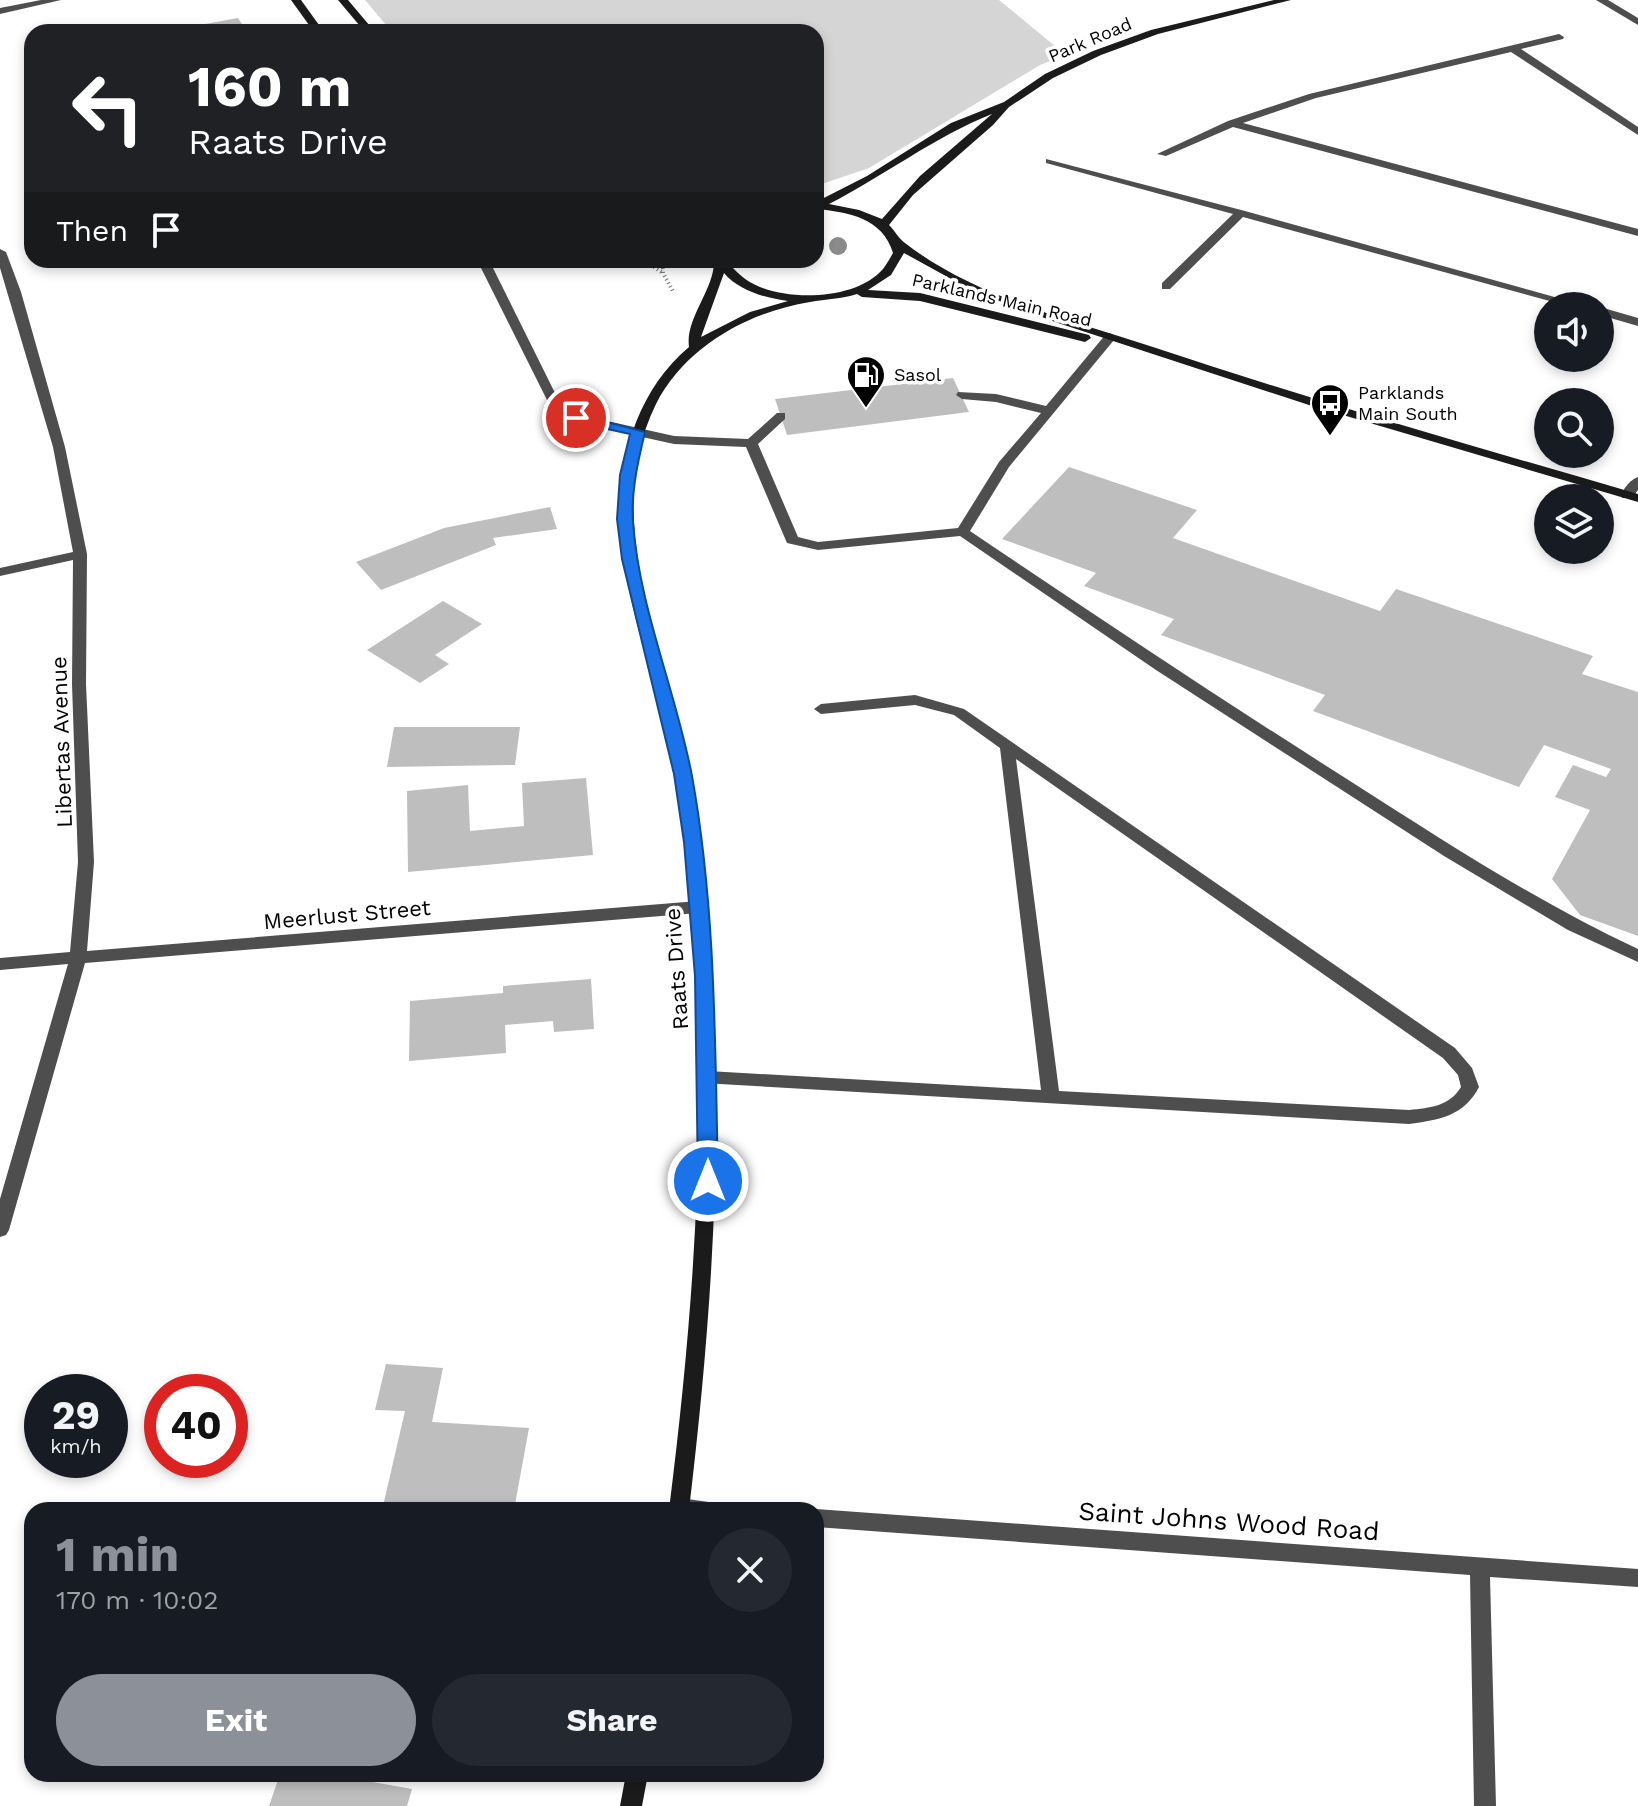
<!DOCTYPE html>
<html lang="en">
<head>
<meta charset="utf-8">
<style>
  body { margin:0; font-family:"Work Sans",sans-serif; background:#242831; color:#f1f3f6; height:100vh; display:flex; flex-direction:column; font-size:30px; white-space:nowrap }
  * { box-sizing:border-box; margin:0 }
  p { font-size:26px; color:#9ea1a6 }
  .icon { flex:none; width:44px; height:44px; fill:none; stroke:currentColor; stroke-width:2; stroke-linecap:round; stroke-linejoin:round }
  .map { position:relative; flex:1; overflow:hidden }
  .sheet { position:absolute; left:24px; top:1502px; width:800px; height:280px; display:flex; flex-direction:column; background:#171b24; border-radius:24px; box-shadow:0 4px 12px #0003 }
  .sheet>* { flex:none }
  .banner { position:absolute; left:24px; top:24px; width:800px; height:244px; border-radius:24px; box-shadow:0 4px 12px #0003; background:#202124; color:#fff; overflow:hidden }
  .fabs { position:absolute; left:1534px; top:292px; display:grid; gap:16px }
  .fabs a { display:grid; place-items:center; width:80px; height:80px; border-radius:50%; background:#171b24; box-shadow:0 4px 12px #0003; font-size:40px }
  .speed { position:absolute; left:24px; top:1374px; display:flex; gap:16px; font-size:40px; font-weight:700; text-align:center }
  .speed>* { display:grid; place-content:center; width:104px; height:104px; border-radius:50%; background:#171b24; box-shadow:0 4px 12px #0003; line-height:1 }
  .speed small { font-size:20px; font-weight:400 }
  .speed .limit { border:12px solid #d22; background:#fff; color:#111 }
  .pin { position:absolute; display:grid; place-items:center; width:68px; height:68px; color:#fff; margin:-34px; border:4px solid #fff; border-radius:50%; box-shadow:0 2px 8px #0007 }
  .me { position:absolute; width:88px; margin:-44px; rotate:0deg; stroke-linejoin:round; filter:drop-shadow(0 0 6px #0008) }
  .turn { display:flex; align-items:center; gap:28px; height:168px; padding:0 32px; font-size:36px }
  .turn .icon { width:104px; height:104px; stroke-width:2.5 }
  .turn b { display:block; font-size:56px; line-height:68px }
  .then { display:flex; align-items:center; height:76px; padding:0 32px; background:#0003; gap:16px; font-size:30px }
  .round { display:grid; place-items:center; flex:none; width:84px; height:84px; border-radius:42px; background:#242831 }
  .headline { display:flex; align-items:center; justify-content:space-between; height:136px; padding:0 32px }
  h1 { font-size:48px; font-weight:700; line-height:60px; color:#8c9099 }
  .primary-button { display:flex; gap:16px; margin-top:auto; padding:16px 32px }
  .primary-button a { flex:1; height:92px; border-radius:48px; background:#8c9099; color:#fff; font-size:32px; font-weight:700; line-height:92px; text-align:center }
  .primary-button a+a { background:#242831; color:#f1f3f6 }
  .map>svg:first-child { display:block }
  .green { fill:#d5d5d5 }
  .building { fill:#bebebe }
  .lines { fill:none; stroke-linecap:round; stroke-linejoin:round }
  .path { stroke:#707070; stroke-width:4; stroke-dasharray:1 3; stroke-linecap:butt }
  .lane { fill:#4e4e4e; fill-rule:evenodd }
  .street { fill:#4e4e4e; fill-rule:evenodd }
  .secondary { fill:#1b1b1b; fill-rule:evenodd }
  .tree { fill:#8b8b8b }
  .route { fill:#1a73e8; stroke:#114b97; stroke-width:2 }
  .labels { text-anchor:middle; stroke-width:7; stroke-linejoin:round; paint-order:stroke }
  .far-street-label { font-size:18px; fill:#000; stroke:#fff }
  .far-poi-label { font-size:18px; fill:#000; stroke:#fff; text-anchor:start }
  .street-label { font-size:22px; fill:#000; stroke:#fff }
  .near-street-label { font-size:26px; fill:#000; stroke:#fff }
</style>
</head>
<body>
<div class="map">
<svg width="1638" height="1806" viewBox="0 0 1638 1806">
  <rect width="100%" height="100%" fill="#fff"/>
  <path class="green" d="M365,0H999L1066,55L1040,65L869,168L816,186V32H392Z"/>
  <g class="building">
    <path d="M238,18L247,32H179L178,29Z"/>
    <path d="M953,378L969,412L787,435L775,399Z"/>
    <path d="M1069,467L1197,510L1173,538L1380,611L1396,589L1593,656L1582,674L1638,692V936L1580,915L1552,879L1590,810L1555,797L1573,765L1606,777L1611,769L1544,745L1519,787L1313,711L1325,695L1161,635L1174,619L1084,586L1096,573L1002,539Z"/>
    <path d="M550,507L557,529L493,538L496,545L381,590L356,562L444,528Z"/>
    <path d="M443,601L482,624L435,655L449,664L420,683L367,650Z"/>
    <path d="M394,727H520L515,765L387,767Z"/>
    <path d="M586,778L593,855L408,872L407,791L468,785L470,831L524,826L522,783Z"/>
    <path d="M591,979L594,1029L554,1032L553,1021L505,1025L506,1053L409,1061L410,1001L503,993V986Z"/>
    <path d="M386,1364L443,1368L432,1422L529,1428L514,1510L383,1506L405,1411L375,1410Z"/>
    <path d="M280,1774H328L412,1789L407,1806H269Z"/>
  </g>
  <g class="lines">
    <g class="path">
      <path d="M644,260L663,273"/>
      <path d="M662,260L663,273L674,293"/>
    </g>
    <g class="lane">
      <path d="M41,0H61L0,14V8Z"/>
      <path d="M1559,34L1564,37L1563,39L1521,49L1638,127V135L1511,52L1316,98L1243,123L1638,229V236L1233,127L1166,156L1157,154L1228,121L1309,94Z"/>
      <path d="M1046,159L1245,211L1587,306H1568L1243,217L1170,289H1162V283L1233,214L1046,163Z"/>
      <path d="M1600,307L1638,318V326L1600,315Z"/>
      <path d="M1110,333L1116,337L1114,340L1009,467L970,531C1096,616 1222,700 1350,781C1444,841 1537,902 1638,949V962L1568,930L1444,856L1156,670L960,536L818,550L787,543L746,447L674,444L633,435L632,432L638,428L674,436L748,439L777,413H785V419L758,444L798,537L818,542L958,528L999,462L1041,413L996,402L962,399L956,395L958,392L996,394L1046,406L1106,334Z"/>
      <path d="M915,695L964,709L1455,1048L1472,1068L1479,1087C1464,1116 1439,1120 1409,1124L702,1083L699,1078L702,1073L708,1071L1041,1090L1000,748L954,715L915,705L821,714L814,709L821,704ZM1016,759L1443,1058L1458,1075L1461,1087C1450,1106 1430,1108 1409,1110L1059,1091Z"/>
    </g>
    <g class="street">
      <path d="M1596,0H1608L1638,18V25Z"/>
      <path d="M0,249L6,252L21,292L65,447L87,554L86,684L94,862L87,951L698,901L706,907L698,913L85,963L9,1230L6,1235L0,1237V1199L68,964L0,970V958L70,952L78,862L72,684L73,560L0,576V568L73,552L53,447L0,268Z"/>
      <path d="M477,260H489L556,395L580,415L643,429V435L572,421L547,400Z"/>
      <path d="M1638,477V490L1632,498H1622C1620,491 1631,479 1638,477Z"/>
      <path d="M680,1498L723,1504L726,1510H671L673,1501Z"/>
      <path d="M816,1509L1638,1569V1587L1490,1577L1496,1806H1474L1470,1575L816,1527V1510H813Z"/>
    </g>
    <g class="secondary">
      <path d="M291,0H301L324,32H314Z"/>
      <path d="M338,0H348L375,32H365Z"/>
      <path d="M1274,0H1291L1158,34L1101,55L1053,78L1009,107L993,125L913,195L889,225C895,231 899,239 905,243C976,298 1072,320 1156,348C1315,401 1477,447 1638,494V502L1309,405L1058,323L973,291L904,253L891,275L868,290L920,293L1089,335L1091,338L1085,342L920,301L862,297L857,294C841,299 826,299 810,302C748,312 685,347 656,404C603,511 657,629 682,736C697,800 703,866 709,932C725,1127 712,1316 689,1510H669C698,1279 712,1054 682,823C677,779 667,735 656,692C640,635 621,575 620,515C619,453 640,388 689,347C685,318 715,289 714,260H726C736,272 745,281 760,287C794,301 857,299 883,269C887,264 890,258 893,253C883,218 848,212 816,209V202L867,176L951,123L1004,102L1045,74L1093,51L1151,30ZM992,114L920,176L882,219L859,210L829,204C884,176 934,137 992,114ZM724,273C739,291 766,298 788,301L750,312L701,337Z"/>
      <path d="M626,1774H648L642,1806H620Z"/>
    </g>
  </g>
  <circle class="tree" cx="838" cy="246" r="9"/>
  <path class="route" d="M576,414L645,432C638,461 631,491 633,522C639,608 676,691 692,776C716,909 715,1046 718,1181L708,1189L698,1181L695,976L684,842L674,774L622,559L617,519L620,475L630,434L571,421V415Z"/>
  <defs>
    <symbol id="fuel-pin" viewBox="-11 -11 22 30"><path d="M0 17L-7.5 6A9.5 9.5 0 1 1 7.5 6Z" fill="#000" stroke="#fff"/><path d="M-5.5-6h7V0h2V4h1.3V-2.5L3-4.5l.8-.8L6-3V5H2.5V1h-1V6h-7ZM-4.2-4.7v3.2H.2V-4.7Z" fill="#fff"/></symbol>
    <symbol id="bus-pin" viewBox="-11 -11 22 30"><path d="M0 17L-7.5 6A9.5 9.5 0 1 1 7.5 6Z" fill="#000" stroke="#fff"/><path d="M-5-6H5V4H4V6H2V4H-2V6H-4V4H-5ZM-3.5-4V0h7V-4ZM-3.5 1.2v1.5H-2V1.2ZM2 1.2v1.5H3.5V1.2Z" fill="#fff"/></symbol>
  </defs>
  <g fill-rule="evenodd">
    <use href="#fuel-pin" x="844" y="353" width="44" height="60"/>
    <use href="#bus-pin" x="1308" y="381" width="44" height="60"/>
  </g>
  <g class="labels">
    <g class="far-street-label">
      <text transform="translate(1090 40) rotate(-23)" y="6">Park Road</text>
      <text transform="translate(1002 300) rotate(13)" y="6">Parklands Main Road</text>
    </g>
    <g class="far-poi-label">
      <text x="894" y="381">Sasol</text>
      <text x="1358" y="399">Parklands<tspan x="1358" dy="21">Main South</tspan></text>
    </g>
    <g class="street-label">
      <text transform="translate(61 742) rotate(-92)" y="8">Libertas Avenue</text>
      <text transform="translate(347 914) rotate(-5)" y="8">Meerlust Street</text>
      <text transform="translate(676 969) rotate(-94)" y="8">Raats Drive</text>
    </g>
    <g class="near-street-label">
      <text transform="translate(1229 1521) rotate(4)" y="9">Saint Johns Wood Road</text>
    </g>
  </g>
</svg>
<div class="fabs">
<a><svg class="icon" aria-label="sound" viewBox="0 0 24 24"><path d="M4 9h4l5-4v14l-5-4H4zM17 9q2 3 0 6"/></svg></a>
<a><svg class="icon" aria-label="search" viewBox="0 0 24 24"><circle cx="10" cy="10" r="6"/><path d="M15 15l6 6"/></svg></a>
<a><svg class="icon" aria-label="layers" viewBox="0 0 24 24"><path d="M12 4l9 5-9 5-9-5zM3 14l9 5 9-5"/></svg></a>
</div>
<div class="speed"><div>29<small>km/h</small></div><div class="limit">40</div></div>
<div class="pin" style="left:576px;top:418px;background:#d93025"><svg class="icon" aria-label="arrive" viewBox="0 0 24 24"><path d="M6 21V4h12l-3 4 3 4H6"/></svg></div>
<svg class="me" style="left:708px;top:1181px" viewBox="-20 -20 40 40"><circle r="17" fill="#1a73e8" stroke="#fff" stroke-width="3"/><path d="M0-11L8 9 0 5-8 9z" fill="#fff"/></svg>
<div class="banner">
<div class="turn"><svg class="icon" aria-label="left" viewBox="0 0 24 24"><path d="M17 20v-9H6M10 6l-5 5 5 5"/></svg><div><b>160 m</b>Raats Drive</div></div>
<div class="then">Then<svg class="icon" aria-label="arrive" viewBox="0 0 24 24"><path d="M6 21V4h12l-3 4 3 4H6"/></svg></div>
</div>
<section class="sheet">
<div class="headline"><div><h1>1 min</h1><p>170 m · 10:02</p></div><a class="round"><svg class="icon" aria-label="close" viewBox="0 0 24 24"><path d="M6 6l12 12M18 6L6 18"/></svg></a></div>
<div class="primary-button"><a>Exit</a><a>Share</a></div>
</section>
</div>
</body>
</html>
